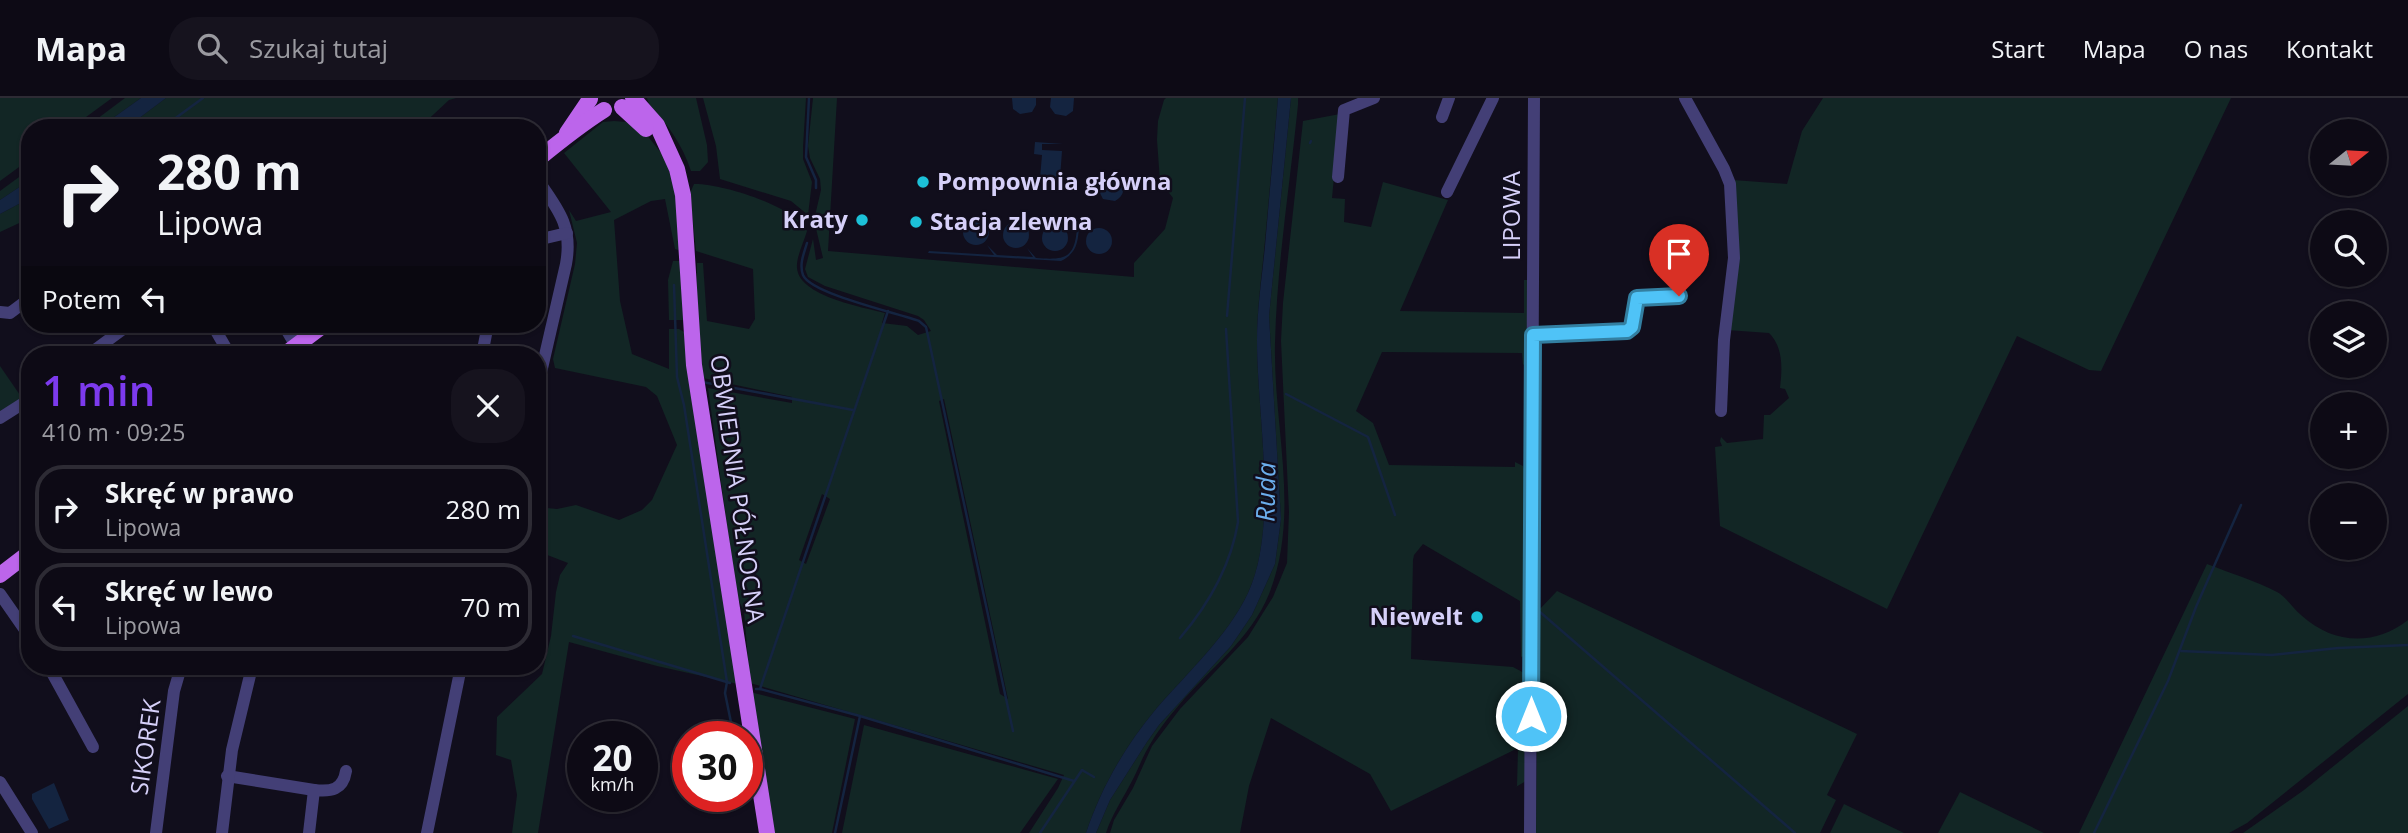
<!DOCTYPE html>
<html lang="pl">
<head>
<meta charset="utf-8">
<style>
  body { margin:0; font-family:"Open Sans",sans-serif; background:#16131e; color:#f1f3f6; height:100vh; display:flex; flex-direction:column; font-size:26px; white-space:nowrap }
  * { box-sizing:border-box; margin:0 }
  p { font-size:23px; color:#9a9aa0 }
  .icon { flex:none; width:38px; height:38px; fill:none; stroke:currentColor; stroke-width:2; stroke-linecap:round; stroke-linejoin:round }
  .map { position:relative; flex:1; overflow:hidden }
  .sheet { position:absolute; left:21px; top:248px; width:525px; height:329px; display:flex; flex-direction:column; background:#0d0a15; border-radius:28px; box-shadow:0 2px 5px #0004,0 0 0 2px #2d2b34 }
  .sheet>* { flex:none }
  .banner { position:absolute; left:21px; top:21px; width:525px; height:214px; border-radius:28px; box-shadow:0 2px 5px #0004,0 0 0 2px #2d2b34; background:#0d0a15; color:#f1f3f6; overflow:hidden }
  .needle { width:46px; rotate:72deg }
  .buttons { position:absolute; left:2310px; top:21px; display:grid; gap:14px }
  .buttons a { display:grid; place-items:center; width:77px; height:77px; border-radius:50%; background:#0d0a15; box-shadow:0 2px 5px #0004,0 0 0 2px #2d2b34; font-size:35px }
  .speed { position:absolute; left:567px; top:623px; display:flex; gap:14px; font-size:35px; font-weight:700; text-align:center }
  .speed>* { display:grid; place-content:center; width:91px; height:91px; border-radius:50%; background:#0d0a15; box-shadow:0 2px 5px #0004,0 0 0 2px #2d2b34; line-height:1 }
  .speed small { font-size:18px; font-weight:400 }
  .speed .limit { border:10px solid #d22; background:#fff; color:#111 }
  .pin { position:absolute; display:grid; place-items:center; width:60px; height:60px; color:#fff; margin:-72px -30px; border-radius:50% 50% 50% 0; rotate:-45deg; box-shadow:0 0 7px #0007 }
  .pin .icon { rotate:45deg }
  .me { position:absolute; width:77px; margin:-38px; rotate:0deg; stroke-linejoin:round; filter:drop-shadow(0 0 5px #0008) }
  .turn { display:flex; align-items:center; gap:24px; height:147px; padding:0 21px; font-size:32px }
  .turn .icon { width:91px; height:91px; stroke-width:2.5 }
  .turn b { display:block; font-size:49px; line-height:60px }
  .then { display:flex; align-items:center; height:66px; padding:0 21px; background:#0003; gap:14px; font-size:26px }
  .round { display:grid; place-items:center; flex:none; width:74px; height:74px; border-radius:28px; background:#16131e }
  .summary { display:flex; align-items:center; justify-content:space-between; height:119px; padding:0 21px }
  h1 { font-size:42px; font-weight:600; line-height:52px; color:#7c3aed }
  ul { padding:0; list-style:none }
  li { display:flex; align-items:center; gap:21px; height:88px; margin:0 14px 10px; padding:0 7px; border:4px solid #2d2b34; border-radius:28px }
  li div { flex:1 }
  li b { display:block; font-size:26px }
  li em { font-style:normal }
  header { display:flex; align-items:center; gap:42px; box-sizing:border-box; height:98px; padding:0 35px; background:#0d0a15; border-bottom:2px solid #2d2b34 }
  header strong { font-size:33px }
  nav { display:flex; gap:38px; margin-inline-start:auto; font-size:24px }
  .search { width:490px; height:63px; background:#16131e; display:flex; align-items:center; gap:18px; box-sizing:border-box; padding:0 24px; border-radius:28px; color:#9a9aa0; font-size:26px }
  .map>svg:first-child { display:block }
  .green { fill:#122625; fill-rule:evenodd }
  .water { fill:#142440 }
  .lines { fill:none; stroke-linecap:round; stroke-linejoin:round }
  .stream { stroke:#142440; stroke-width:2.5 }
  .minor { stroke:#433f76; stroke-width:12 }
  .major { stroke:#bc65eb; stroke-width:16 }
  .route-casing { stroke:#337fa1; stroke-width:18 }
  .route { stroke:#4fc3f7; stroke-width:12 }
  .poi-dot { fill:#1cc1d8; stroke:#110e1c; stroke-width:2.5 }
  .labels { text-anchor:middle; stroke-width:5; stroke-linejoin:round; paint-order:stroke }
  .poi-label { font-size:24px; font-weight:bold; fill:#d6d0f9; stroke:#110e1c; text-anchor:start }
  .street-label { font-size:24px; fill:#d6d0f9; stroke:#110e1c }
  .water-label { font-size:26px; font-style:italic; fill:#6badec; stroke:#110e1c }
</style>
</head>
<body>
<header>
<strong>Mapa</strong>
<div class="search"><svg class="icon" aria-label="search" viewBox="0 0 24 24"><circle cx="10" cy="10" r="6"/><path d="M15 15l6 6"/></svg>Szukaj tutaj</div>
<nav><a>Start</a><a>Mapa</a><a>O nas</a><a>Kontakt</a></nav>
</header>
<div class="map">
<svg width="2408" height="735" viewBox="0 0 2408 735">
  <rect width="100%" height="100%" fill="#110e1c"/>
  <g class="green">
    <path d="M0,0H112L71,30H30V61L0,83Z"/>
    <path d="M125,0H141L99,30H85Z"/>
    <path d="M166,0H456L449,2L419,30H297L261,25L246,30H126Z"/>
    <path d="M647,0H696L707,47L708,64L700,73H691C682,46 668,27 649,6Z"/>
    <path d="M703,0H806L803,49V61L812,84L808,117L791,103L720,81L716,48Z"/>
    <path d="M813,0H837L828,153L1134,179V165L1165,131L1173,100L1160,83L1157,42L1158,23L1164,2L1166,0H1278C1273,51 1269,102 1264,153C1261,183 1257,213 1257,243C1257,316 1279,429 1248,495C1227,539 1187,575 1156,611C1125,648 1101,690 1086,735H1029L1058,690L1064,677L750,585L744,513L737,499L708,290L792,305V299L703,280L697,226V165H703L707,223L749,231L755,221L753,171L696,153L690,95L694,86C720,85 795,108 807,133C804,144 796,159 797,170C799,198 862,209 885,215L882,225L907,228L918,237L931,233L924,222L918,218L825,188L808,179L805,171L813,141L816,162L823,160L814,122L821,92L820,81L810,60L808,48ZM944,301L1008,601L1000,596L939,303ZM822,396L830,401L806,466L799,462Z"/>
    <path d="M1291,0H1298V7C1290,86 1277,165 1275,245C1273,329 1301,415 1269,496C1251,541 1209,571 1179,607C1168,620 1156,635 1148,650C1142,660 1138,672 1132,683C1123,701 1112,716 1106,735H1096L1110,702L1147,644L1159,627L1231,548L1252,517L1275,466L1281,421L1269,218Z"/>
    <path d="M1823,0H2231L2101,273L2089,272L2017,238L1887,511L1720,428L1715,349L1722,348L1720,343L1721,339L1727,345L1763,341L1764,317H1770L1789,300L1785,291L1780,290C1782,272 1784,250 1769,235L1727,232L1733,82L1787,86L1802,33Z"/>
    <path d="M1340,16L1332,100L1345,101L1344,124L1371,129L1383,84L1448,102L1400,213L1524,215V182H1528L1526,265L1523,267L1522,255L1382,254L1356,313L1373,325L1389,367L1515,369V364L1523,368L1527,379L1526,557L1521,559L1520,503L1423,446L1414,457L1413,462L1411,561L1513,569L1526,576V683L1514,690L1517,688L1518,650L1391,713L1370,676L1271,620L1249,688L1240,735H1110L1114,722L1133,690L1152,648L1180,611L1248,539L1273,499L1287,465L1289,414L1281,243L1283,205L1303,23Z"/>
    <path d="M614,23L626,24L634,29L638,26L662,56L670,73L678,100L682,153L675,151L665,101L651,103L614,122L620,203L632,256L669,271V231H679L684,234L738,586L657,568L569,544L538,735H512L517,697L511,662L496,657L497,619L542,576L551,538L556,494L560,477L568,465L537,453V409L557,411L576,407L619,422L642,412L652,402L677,347L657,298L646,289L555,270L553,261L575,166L577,145L569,112L576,123L611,114L564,55L603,24Z"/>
    <path d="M30,71V82L0,102V93Z"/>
    <path d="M30,100V120L0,134V116Z"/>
    <path d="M673,163H681L683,222H669L668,182Z"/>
    <path d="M0,268L22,300L0,313Z"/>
    <path d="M2207,466C2230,475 2256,483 2277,494C2286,499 2293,510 2301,517C2333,546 2373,549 2408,522V596L2247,725L2229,735H2079Z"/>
    <path d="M1557,493L1857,636L1827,697L1836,702L1820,735H1536L1538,513Z"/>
    <path d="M750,594L855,621L832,735H775Z"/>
    <path d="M2408,608V735H2243L2304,692Z"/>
    <path d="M864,627L1058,681L1020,735H842Z"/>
    <path d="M1960,694L2044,735H1938Z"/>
    <path d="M1844,706L1904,735H1830Z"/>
  </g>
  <g class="water">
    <path d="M141,0H166L126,30H99Z"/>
    <path d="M1012,0H1036V7L1032,14L1020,16L1013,11Z"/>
    <path d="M1051,0H1074L1073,13L1066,18L1055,16L1050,9Z"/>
    <path d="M1278,0H1291L1269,218L1281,421L1275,466L1252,517L1231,548L1159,627L1147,644L1110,702L1096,735H1086C1101,690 1125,648 1156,611C1187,575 1227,539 1248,495C1279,428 1257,316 1257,243C1257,211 1262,179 1265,148C1269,99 1274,49 1278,0Z"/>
    <path d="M1035,44L1063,46H1042V52L1062,53L1059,94L1039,92L1042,57L1034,56Z"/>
    <path d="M1112,78L1120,81C1126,90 1124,98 1115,103L1103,101L1098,91L1082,90L1098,89L1104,80Z"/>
    <path d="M30,82V100L0,116V102Z"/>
    <circle cx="976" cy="134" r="13"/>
    <circle cx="1016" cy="137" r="13"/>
    <path d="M1077,125L1085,132L1079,128C1078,144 1077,155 1061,163L928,155L929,153L994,157L987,147L997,157L1033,159L1027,150L1036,160C1065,162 1075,161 1077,129L1070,131Z"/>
    <circle cx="1055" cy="140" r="13"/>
    <circle cx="1099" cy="143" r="13"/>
    <path d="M54,685L69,722L49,731L32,701V696Z"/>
  </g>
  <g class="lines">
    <g class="stream">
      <path d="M809,0L806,59L816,82V90"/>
      <path d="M162,30L203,0"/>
      <path d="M1310,45L1311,43"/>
      <path d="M807,145C804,155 799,166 803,177C811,196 897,215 919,223L926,229L1013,633"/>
      <path d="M674,187L677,279L684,307L727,584L725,595L734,639"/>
      <path d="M1227,218L1245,0"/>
      <path d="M702,284L853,312"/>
      <path d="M1286,296L1368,339L1395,417"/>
      <path d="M1540,514L1795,735"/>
      <path d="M573,538L730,585"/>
      <path d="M1180,540C1208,507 1231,467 1238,424L1226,231"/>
      <path d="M2181,553L2272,557L2338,550L2408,547"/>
      <path d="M756,591H760L764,579L888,213"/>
      <path d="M760,591L860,618L1074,683"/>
      <path d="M835,735L860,618"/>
      <path d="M1040,735L1082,672L1094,679"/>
      <path d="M2094,735L2168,583L2196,509L2241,407"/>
    </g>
    <g class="minor">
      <path d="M1685,0L1724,71L1730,86L1734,160L1724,242L1721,313"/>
      <path d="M1442,19L1449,0"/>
      <path d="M1338,79L1344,12L1374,0"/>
      <path d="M537,81C558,111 573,128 566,166L537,292"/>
      <path d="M1447,94L1493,0"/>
      <path d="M537,142L567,135"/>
      <path d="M0,214L10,215L30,200"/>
      <path d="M212,226L230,257"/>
      <path d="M283,226L296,248"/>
      <path d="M1533,237L1627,233L1632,226L1637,200L1679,198"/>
      <path d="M88,257L130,226"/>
      <path d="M482,257L488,226"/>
      <path d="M0,320L30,301"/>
      <path d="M0,496L30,539"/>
      <path d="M49,569L93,649"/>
      <path d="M227,678L314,692"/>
      <path d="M0,684L32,735"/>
      <path d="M156,735L174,593L181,569"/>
      <path d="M222,735L232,652L252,569"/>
      <path d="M309,735L314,692C331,694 343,692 346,673"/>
      <path d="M427,735L461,569"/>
      <path d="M1530,735L1534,0"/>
    </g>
    <g class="major">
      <path d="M633,0L657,27L677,71L683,97L694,267L767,735"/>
      <path d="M622,9L646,31"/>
      <path d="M567,35L590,1"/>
      <path d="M537,62C559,44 580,27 604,12"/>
      <path d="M284,257L325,226"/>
      <path d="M0,477L30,454"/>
    </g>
  </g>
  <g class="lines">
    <defs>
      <path id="route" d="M1531,618L1533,237L1627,233L1632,229L1637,200L1679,198"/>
    </defs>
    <use href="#route" class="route-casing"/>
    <use href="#route" class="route"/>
  </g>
  <g class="poi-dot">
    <circle cx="923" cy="84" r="7"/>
    <circle cx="862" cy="122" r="7"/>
    <circle cx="916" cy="124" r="7"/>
    <circle cx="1477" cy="519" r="7"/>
  </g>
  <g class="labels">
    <g class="poi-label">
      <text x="937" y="92">Pompownia główna</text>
      <text x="848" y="130" text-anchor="end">Kraty</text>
      <text x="930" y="132">Stacja zlewna</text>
      <text x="1463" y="527" text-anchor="end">Niewelt</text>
    </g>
    <g class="street-label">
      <text transform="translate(1512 118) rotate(-90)" y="8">LIPOWA</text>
      <text transform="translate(737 391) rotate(82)" y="8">OBWIEDNIA PÓŁNOCNA</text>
      <text transform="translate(146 649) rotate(-82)" y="8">SIKOREK</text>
    </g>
    <g class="water-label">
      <text transform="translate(1266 394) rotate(-89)" y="9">Ruda</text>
    </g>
  </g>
</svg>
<div class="buttons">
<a><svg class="needle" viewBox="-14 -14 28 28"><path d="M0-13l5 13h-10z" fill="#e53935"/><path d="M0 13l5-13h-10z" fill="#9a9aa0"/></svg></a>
<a><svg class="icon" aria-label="search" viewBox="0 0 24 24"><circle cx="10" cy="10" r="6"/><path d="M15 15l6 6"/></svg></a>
<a><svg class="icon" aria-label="layers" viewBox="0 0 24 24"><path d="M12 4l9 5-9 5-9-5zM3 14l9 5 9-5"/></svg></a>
<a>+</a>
<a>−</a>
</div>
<div class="speed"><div>20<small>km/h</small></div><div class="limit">30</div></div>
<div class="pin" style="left:1679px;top:198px;background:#d93025"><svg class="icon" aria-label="arrive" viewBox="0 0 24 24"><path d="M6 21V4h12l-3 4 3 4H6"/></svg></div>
<svg class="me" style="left:1531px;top:618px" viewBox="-20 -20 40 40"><circle r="17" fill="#4fc3f7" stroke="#fff" stroke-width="3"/><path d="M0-11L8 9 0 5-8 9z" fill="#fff"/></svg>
<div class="banner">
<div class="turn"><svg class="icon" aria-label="right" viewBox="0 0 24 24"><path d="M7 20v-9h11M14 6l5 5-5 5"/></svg><div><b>280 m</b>Lipowa</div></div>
<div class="then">Potem<svg class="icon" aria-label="left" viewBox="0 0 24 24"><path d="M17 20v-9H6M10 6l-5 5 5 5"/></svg></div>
</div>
<section class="sheet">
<div class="summary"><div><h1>1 min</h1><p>410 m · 09:25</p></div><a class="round"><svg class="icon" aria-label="close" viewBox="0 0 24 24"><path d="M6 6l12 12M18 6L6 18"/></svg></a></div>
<ul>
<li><svg class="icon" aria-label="right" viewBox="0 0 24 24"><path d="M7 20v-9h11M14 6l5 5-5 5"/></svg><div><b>Skręć w prawo</b><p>Lipowa</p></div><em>280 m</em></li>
<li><svg class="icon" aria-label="left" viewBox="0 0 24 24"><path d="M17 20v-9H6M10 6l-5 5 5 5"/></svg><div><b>Skręć w lewo</b><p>Lipowa</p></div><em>70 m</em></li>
</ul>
</section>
</div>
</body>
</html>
